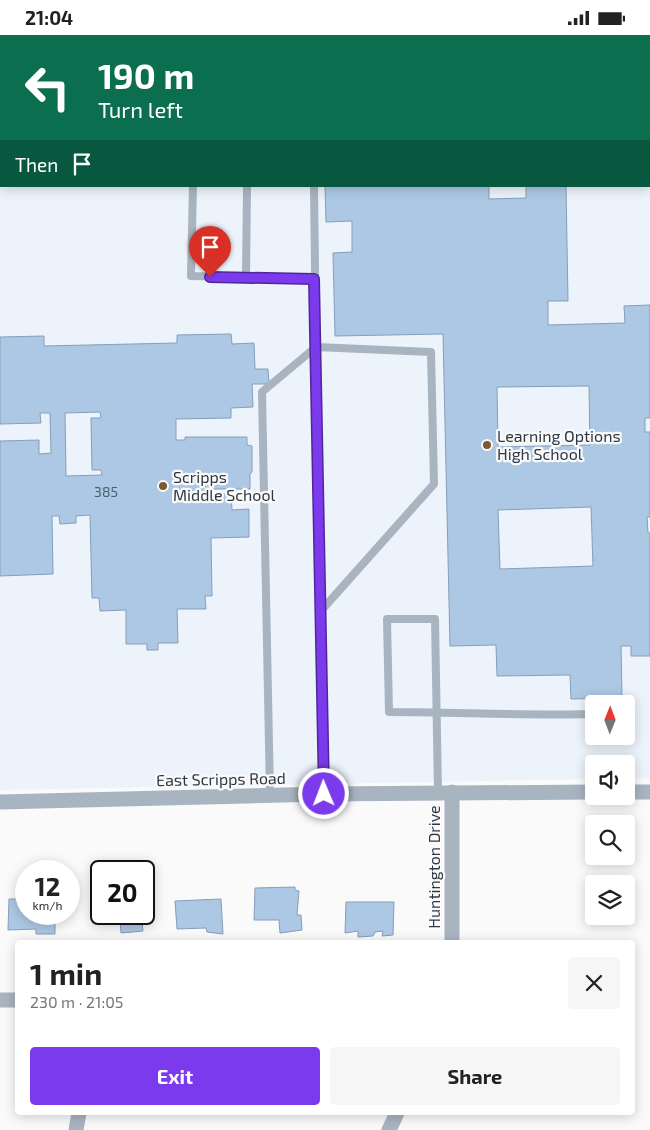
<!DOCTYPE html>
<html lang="en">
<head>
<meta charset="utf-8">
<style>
  body { margin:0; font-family:"Exo 2",sans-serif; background:#f6f6f6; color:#222; height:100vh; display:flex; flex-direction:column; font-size:19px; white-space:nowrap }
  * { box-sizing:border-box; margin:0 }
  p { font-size:16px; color:#767676 }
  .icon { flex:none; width:28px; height:28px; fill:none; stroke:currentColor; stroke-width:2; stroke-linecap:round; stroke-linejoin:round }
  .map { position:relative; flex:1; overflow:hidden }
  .side { position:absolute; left:15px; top:905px; width:620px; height:175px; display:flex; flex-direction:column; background:#fff; border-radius:5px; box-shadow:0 2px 12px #0003 }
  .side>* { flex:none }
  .top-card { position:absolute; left:0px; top:0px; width:650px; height:152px; box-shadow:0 2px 12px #0003; background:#0b6e4f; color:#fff; overflow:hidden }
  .needle { width:32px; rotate:1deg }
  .fabs { position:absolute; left:585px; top:660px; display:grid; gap:10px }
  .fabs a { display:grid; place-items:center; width:50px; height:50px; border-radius:5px; background:#fff; box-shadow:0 2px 12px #0003; font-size:25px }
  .speed { position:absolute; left:15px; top:825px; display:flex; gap:10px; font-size:25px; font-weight:700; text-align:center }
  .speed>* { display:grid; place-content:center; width:65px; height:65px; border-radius:50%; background:#fff; box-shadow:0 2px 12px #0003; line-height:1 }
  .speed small { font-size:12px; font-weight:400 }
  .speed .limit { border:2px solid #111; border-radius:8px; background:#fff; color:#111 }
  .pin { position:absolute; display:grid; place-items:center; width:42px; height:42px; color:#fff; margin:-51px -21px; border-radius:50% 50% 50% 0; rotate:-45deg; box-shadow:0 0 5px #0007 }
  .pin .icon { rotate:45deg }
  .me { position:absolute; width:55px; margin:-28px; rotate:359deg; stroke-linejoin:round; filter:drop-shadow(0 0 4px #0008) }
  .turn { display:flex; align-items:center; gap:18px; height:105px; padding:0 15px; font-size:22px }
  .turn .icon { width:65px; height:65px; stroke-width:2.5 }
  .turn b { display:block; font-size:35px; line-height:42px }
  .then { display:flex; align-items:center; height:48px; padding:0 15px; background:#0003; gap:10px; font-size:19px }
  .round { display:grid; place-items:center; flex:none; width:52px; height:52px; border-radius:5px; background:#f6f6f6 }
  .head { display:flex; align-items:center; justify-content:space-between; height:85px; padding:0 15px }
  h1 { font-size:30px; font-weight:700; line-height:38px }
  .action { display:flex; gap:10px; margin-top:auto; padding:10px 15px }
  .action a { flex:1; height:58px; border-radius:5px; background:#7c3aed; color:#fff; font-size:20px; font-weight:700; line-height:58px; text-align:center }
  .action a+a { background:#f6f6f6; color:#222 }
  .status { display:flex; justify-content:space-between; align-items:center; height:35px; padding:0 25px; background:#fff; direction:ltr }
  .status svg { height:14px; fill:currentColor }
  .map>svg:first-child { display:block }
  .built { fill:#ecf3fa; fill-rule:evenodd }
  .building { fill:#adc8e4; stroke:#859eb9; fill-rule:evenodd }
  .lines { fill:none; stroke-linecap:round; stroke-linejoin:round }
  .lane { stroke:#a9b4c1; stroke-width:8 }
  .street { stroke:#a9b4c1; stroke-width:15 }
  .route-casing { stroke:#51269a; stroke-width:12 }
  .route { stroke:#7c3aed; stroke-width:9 }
  .poi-dot { fill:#7b5931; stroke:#fafafa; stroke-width:2 }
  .labels { text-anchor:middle; stroke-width:4.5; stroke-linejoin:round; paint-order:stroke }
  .number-label { font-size:14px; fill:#4e5c6c }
  .poi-label { font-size:16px; fill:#2e3844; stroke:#fafafa; text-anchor:start }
  .street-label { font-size:16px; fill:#2e3844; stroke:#fafafa }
</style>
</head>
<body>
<div class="status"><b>21:04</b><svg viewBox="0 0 49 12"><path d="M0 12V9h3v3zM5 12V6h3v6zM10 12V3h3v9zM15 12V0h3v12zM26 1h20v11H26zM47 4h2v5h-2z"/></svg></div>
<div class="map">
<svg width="650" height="1095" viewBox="0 0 650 1095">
  <rect width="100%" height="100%" fill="#fafafa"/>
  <path class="built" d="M0,0H650V743L626,744V729H594V744L0,755ZM1,1H649V151H1ZM594,669H626V701H594Z"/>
  <g class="building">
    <path d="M325,151H489V164L526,163V151H566L568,266H548V290L625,288L624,271L650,270V383H645V397H650V482H647L648,498H650V621H631V611H621L622,663L571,664L570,640L497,641L496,610L450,611L443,299L335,301L333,218L352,217V186L326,187ZM589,351L590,410L498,412L497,352ZM591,472L593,531L500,534L498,475Z"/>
    <path d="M231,299L232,309L254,308L255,334H268L269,349H252L253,372L231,373V383L176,384V405H185V402H247V410L252,411V437L250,439V454H212L211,459H231L232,475L249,474V502L211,503L212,561H205L206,574H177L178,608H158V615H147V609H126V575L100,576L99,563H92L90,480L76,481V488L60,489L59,481H52L53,539L0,541V406L39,405V419L51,418L50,378H40L41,388L0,389V302L44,301V311L177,308V300ZM100,377L101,383H91L92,435H101L102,440L66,441L65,378Z"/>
    <path d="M295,852V855L299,856L297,880H301L302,895L280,898L279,885H254L255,853Z"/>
    <path d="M101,858V879H141L143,896L121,898L120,884L93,886L92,859Z"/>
    <path d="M9,864H26V879H55V899H36V894L8,895Z"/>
    <path d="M221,864L223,899L207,897L206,893L177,894L175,866Z"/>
    <path d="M346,867H394L393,900L382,901L383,896L375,897L373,901L358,902V896L345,898Z"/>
  </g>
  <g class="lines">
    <g class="lane">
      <path d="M486,0V1"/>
      <path d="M193,1V0"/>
      <path d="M247,1L248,0"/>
      <path d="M337,1V0"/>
      <path d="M382,1V0"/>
      <path d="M431,1V0"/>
      <path d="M193,151L191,241L314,244"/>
      <path d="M246,242L247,151"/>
      <path d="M320,577L316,312L431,317L434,449L320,577L324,759"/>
      <path d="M438,757L435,584H387L389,677C457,677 525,681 594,679"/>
      <path d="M270,760L262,357L316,312L314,151"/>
    </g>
    <g class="street">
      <path d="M452,757V908"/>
      <path d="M626,757H650"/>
      <path d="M0,767L324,759L594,757"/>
      <path d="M0,965H18"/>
      <path d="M76,1095L79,1078"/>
      <path d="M389,1095L397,1078"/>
    </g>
  </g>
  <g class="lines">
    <defs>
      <path id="route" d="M210,242L314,244L324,759"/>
    </defs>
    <use href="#route" class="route-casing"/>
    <use href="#route" class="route"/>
  </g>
  <g class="poi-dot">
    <circle cx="487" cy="410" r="5"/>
    <circle cx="163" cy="451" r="5"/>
  </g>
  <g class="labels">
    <g class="number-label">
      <text x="106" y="462">385</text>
    </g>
    <g class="poi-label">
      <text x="497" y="407">Learning Options<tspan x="497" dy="18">High School</tspan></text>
      <text x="173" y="448">Scripps<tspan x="173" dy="18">Middle School</tspan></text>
    </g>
    <g class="street-label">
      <text transform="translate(221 744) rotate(-1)" y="6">East Scripps Road</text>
      <text transform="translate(434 832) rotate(-90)" y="6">Huntington Drive</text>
    </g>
  </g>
</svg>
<div class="fabs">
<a><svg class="needle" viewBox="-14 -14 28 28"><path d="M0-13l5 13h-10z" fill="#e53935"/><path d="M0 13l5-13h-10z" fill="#767676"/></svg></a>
<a><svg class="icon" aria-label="sound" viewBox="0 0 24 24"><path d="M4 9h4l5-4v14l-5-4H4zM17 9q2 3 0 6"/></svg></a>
<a><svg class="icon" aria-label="search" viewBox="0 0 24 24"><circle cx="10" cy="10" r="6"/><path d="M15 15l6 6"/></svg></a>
<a><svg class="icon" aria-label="layers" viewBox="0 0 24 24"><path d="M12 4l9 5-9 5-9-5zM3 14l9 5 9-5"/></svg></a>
</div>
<div class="speed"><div>12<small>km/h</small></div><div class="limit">20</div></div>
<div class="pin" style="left:210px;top:242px;background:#d93025"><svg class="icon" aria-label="arrive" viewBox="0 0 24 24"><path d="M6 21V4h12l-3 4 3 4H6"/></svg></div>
<svg class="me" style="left:324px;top:759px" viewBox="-20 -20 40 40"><circle r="17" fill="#7c3aed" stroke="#fff" stroke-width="3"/><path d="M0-11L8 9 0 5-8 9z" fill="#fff"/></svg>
<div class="top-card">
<div class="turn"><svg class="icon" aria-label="left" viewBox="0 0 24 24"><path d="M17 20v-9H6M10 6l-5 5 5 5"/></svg><div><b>190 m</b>Turn left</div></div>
<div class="then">Then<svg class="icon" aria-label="arrive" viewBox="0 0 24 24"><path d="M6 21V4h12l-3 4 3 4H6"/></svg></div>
</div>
<section class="side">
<div class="head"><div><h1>1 min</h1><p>230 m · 21:05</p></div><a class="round"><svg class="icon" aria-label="close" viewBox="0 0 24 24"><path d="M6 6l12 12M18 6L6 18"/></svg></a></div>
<div class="action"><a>Exit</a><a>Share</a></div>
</section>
</div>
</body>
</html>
